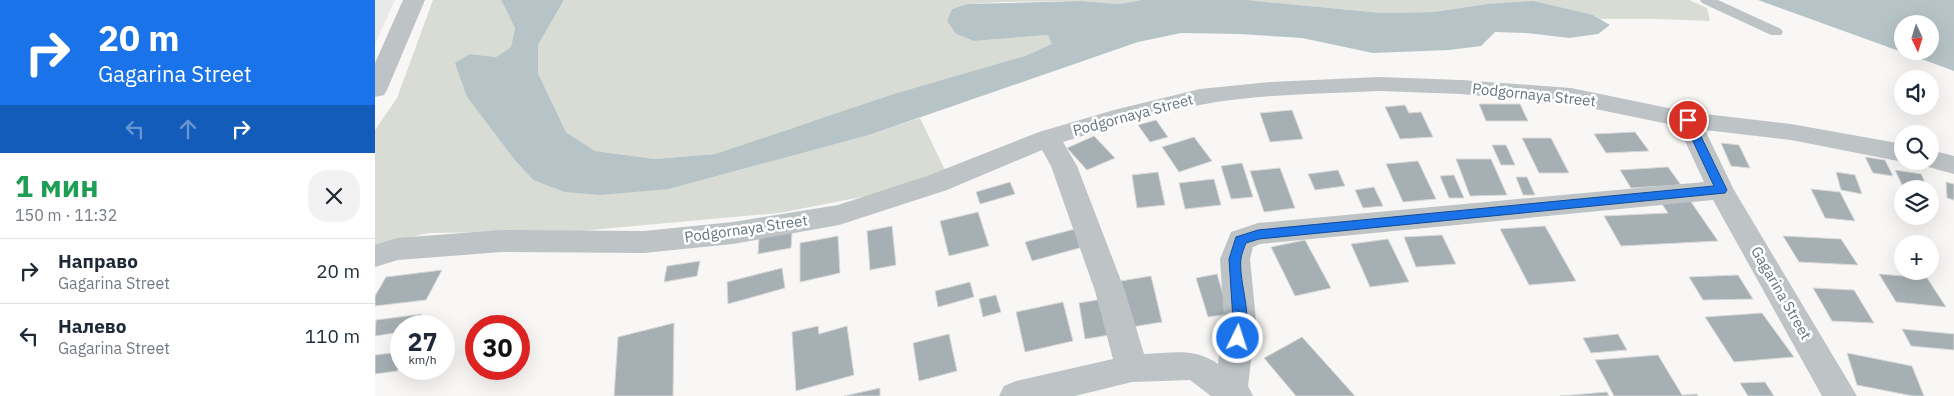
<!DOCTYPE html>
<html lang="ru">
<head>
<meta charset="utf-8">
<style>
  body { margin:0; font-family:"IBM Plex Sans",sans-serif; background:#f2f2f3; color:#1f2937; height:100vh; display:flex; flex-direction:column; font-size:19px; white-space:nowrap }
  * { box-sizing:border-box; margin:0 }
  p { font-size:16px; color:#747a83 }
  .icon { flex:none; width:28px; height:28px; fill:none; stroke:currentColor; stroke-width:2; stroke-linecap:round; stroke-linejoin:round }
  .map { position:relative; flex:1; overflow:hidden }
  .panel { display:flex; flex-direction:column; background:#fff; width:375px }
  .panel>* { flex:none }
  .guide { background:#1a73e8; color:#fff; overflow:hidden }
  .needle { width:32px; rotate:176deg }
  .tools { position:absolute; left:1519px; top:15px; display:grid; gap:10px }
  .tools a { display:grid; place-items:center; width:45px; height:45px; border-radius:50%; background:#fff; box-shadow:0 5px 20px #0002; font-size:25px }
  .speed { position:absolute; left:15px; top:315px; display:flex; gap:10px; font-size:25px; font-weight:700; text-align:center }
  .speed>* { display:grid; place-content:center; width:65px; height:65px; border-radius:50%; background:#fff; box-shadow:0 5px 20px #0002; line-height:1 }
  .speed small { font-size:12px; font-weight:400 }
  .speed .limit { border:8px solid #d22; background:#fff; color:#111 }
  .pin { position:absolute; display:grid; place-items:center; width:42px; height:42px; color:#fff; margin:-21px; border:2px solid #fff; border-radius:50%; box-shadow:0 1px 5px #0007 }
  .me { position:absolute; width:55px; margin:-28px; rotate:4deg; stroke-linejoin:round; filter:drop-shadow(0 0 4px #0008) }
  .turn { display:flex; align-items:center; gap:18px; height:105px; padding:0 15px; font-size:22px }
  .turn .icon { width:65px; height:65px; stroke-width:2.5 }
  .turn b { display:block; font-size:35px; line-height:42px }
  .lanes { display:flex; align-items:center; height:48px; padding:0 15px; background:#0003; justify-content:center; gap:25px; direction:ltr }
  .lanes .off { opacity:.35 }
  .round { display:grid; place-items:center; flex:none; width:52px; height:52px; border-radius:20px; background:#f2f2f3 }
  .head { display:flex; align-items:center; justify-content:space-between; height:85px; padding:0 15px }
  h1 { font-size:30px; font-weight:700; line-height:38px; color:#1e9e55 }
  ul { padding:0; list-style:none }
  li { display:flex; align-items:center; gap:15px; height:65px; padding:0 15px; border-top:1px solid #e0e1e3 }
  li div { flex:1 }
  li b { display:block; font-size:19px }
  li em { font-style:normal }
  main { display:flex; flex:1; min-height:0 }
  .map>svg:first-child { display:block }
  .built { fill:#e8e9e8 }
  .green { fill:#d8dcd4 }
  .water { fill:#b7c4c7; fill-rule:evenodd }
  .building { fill:#a6afb4; stroke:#d9d9d7 }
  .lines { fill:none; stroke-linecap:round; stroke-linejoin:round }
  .service { fill:#bec3c6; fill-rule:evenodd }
  .minor { fill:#bec3c6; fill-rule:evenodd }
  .route { fill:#1a73e8; stroke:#114b97 }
  .labels { text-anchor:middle; stroke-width:5; stroke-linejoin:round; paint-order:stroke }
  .street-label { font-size:15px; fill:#64757e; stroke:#fff }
</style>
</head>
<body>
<main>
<section class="panel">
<div class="guide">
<div class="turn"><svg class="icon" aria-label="right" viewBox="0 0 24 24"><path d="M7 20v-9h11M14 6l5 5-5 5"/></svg><div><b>20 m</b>Gagarina Street</div></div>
<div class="lanes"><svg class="icon off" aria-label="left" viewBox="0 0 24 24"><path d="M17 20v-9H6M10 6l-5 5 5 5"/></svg><svg class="icon off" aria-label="ahead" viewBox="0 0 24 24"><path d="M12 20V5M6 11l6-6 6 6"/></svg><svg class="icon" aria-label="right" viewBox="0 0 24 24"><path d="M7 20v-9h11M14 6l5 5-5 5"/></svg></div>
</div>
<div class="head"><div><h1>1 мин</h1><p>150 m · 11:32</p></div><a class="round"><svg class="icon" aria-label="close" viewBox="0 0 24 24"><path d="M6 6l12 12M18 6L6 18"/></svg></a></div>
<ul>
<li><svg class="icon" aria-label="right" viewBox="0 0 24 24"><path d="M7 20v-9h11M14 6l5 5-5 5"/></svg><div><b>Направо</b><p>Gagarina Street</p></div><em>20 m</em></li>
<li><svg class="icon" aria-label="left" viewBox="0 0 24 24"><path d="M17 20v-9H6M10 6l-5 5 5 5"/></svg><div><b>Налево</b><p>Gagarina Street</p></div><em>110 m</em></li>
</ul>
</section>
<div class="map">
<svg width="1579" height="396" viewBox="0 0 1579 396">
  <rect width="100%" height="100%" fill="#f8f7f5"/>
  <path class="built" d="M0,0H20L0,44Z"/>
  <g class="green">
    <path d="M58,0H126L140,28L136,47L121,57L95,54L92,97L138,158L158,180L294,189L494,135L545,118L570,170L502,194L404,213L204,231L53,233L0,246V130L22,98Z"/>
    <path d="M189,0H766L744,4L706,1L627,2L592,4L577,9L572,21L581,34L599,41L673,35L678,44L650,56L417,128L340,154L280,159L220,151L191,132L163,73V45Z"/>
    <path d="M872,0H1314L1332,8L1335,21L1282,19H1226L1218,15L1112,4L1058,12L1007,13Z"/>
  </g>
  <g class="water">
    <path d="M126,0H189L163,45V73L191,132L220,151L280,159L340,154L519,94L650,56L677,44L673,35L599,41L581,34L572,21L577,9L592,4L706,1L744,4L766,0H872L1007,13L1058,12L1112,4L1158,1L1218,15L1235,25L1223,34L1194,38L1152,33L1120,32L1106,46L1074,50L998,53L927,38L864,34L806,33L763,42L494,135L294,189L225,195L190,192L158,180L138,158L92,97L80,63L95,54L121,57L136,47L140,28Z"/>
    <path d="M1383,0H1579V71L1560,64ZM1528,24H1555V51H1528Z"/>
  </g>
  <g class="building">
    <path d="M1104,104H1145L1153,121H1111Z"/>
    <path d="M1030,105L1034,113L1046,112L1058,137L1025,139L1010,107Z"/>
    <path d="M917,110L928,139L895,142L885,113Z"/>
    <path d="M781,120L793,137L775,142L763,125Z"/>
    <path d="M1260,132L1274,151L1231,153L1219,134Z"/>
    <path d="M719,136L740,158L712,170L692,148Z"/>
    <path d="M819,137L837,161L804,172L787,147Z"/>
    <path d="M1147,138H1176L1194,173H1164Z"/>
    <path d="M1346,143L1364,145L1375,168L1356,166Z"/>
    <path d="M1117,145H1131L1140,165H1126Z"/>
    <path d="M1490,157L1510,160L1518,176L1498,173Z"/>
    <path d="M1081,159H1116L1132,195L1095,196Z"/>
    <path d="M1043,161L1061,199L1028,202L1011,164Z"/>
    <path d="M867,163L878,197L856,199L846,166Z"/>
    <path d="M1293,167L1306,185L1256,188L1245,170Z"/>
    <path d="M905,168L920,208L889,212L875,171Z"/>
    <path d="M963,170L970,186L940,190L933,174Z"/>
    <path d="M1520,170L1546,174L1553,189H1529Z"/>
    <path d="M783,172L790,205L762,208L757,175Z"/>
    <path d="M1461,172L1480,175L1487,194L1466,190Z"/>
    <path d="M1079,175L1089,198H1074L1065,176Z"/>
    <path d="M1141,177H1152L1160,195H1148Z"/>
    <path d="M839,179L846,205L810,209L804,183Z"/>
    <path d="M635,182L640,194L605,204L601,192Z"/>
    <path d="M1571,182L1579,184V200L1572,198Z"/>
    <path d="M999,187L1008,206L988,208L980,190Z"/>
    <path d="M1436,189L1465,192L1480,221L1450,218Z"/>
    <path d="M1314,199L1343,241L1246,246L1229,216L1293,213L1285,201Z"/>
    <path d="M603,212L614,246L574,256L565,221Z"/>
    <path d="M517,226L521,265L495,270L492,231Z"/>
    <path d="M1170,226L1201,281L1154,285L1125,229Z"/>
    <path d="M700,229L708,247L657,261L650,242Z"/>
    <path d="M417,232L416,248L383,254L384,238Z"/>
    <path d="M1067,235L1081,264L1041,267L1029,237Z"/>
    <path d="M463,236L465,273L425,282V243Z"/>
    <path d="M1408,236L1466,239L1483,265L1424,262Z"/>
    <path d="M1013,239L1034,282L995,287L976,244Z"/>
    <path d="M930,240L956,288L920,296L896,247Z"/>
    <path d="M325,261L322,276L289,282L292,266Z"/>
    <path d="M407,268L410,288L353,304L352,282Z"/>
    <path d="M67,270L51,300L0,306V296L11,277Z"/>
    <path d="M842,274L854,314L833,317L821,278Z"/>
    <path d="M1504,274L1552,278L1571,307L1521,302Z"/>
    <path d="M1363,275L1378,299L1328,300L1314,277Z"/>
    <path d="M776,276L787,322L757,327L746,281Z"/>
    <path d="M595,282L599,297L563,307L560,291Z"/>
    <path d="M1438,288L1479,290L1499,323L1457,321Z"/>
    <path d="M621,295L626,312L608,317L604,299Z"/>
    <path d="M728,299L735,335L710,339L704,303Z"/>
    <path d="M688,302L698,341L650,352L641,312Z"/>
    <path d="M1387,313L1419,357L1359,362L1330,317Z"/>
    <path d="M47,314L41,326H26V332L0,336L1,320Z"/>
    <path d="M299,323L298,396H239L243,337Z"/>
    <path d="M443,326L444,334L472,326L479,375L421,391L417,332Z"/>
    <path d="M1527,329L1579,334V350L1536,346Z"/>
    <path d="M574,334L582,371L544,381L538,343Z"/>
    <path d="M1243,334L1252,350L1216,353L1208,338Z"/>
    <path d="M927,337L980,396H921L889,358Z"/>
    <path d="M26,352V363L22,371L0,374V355Z"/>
    <path d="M1472,353L1537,366L1549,396H1538L1482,385Z"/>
    <path d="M1283,355L1307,395L1322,394L1323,396H1239L1220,360Z"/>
    <path d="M1390,382L1399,396H1373L1365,383Z"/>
    <path d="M505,388V396H469Z"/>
    <path d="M1232,392L1234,396H1185Z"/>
  </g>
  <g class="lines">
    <path class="service" d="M1325,0H1343L1406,29L1408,32L1406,35H1396L1327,3Z"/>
    <g class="minor">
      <path d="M28,0H50L12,90L9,95L0,97V63Z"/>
      <path d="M1004,77L1086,80L1196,88L1313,112L1416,124L1528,144V161H1530L1528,162L1416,140L1330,130L1359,190L1482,396H1447L1338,200L885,244L878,247L875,259L881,320L873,386L878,396H836L815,380L757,382L700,396H624L629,386L641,381L738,359L720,291L676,166L667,150L572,190L464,225L358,244L269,253L127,252L23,260L0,267V245L22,238L127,230L269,231L358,222L463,205L552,176L664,132L739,110L825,89L895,82ZM1004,91L1086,94L1196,104L1303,126L1329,182L883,223L856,232L845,259L849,320L843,364C820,347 797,353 769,354L750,291L702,166L688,142C733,128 779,113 825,105C883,94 945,94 1004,91Z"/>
      <path d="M1555,150L1579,156V174L1546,165L1543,161H1555Z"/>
    </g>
  </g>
  <path class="route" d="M1313,116L1318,120L1352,190L1350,193L884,239L871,243C869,248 867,253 866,258C863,284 880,317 867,341L863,343L858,341L856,338L858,320L854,259L861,237L883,230L1339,186L1308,120Z"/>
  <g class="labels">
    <g class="street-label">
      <text transform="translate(1159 95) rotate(6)" y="5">Podgornaya Street</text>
      <text transform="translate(758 115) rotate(-15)" y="5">Podgornaya Street</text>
      <text transform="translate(371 229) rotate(-8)" y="5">Podgornaya Street</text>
      <text transform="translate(1406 293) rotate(60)" y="5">Gagarina Street</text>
    </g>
  </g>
</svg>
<div class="tools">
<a><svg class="needle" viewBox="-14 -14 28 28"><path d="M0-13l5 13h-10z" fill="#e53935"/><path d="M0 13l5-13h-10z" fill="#747a83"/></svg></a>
<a><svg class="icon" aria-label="sound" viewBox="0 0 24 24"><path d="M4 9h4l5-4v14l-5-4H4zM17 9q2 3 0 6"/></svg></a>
<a><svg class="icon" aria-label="search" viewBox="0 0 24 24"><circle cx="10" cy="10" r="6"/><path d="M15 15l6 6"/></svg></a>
<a><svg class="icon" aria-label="layers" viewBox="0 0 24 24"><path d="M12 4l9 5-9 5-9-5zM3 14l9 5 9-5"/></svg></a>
<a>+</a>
</div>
<div class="speed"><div>27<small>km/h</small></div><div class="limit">30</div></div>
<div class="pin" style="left:1313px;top:120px;background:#d93025"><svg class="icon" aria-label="arrive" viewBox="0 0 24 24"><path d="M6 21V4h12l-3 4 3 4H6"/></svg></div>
<svg class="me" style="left:863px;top:338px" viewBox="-20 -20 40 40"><circle r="17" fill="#1a73e8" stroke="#fff" stroke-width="3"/><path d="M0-11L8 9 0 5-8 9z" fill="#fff"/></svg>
</div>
</main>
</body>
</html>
